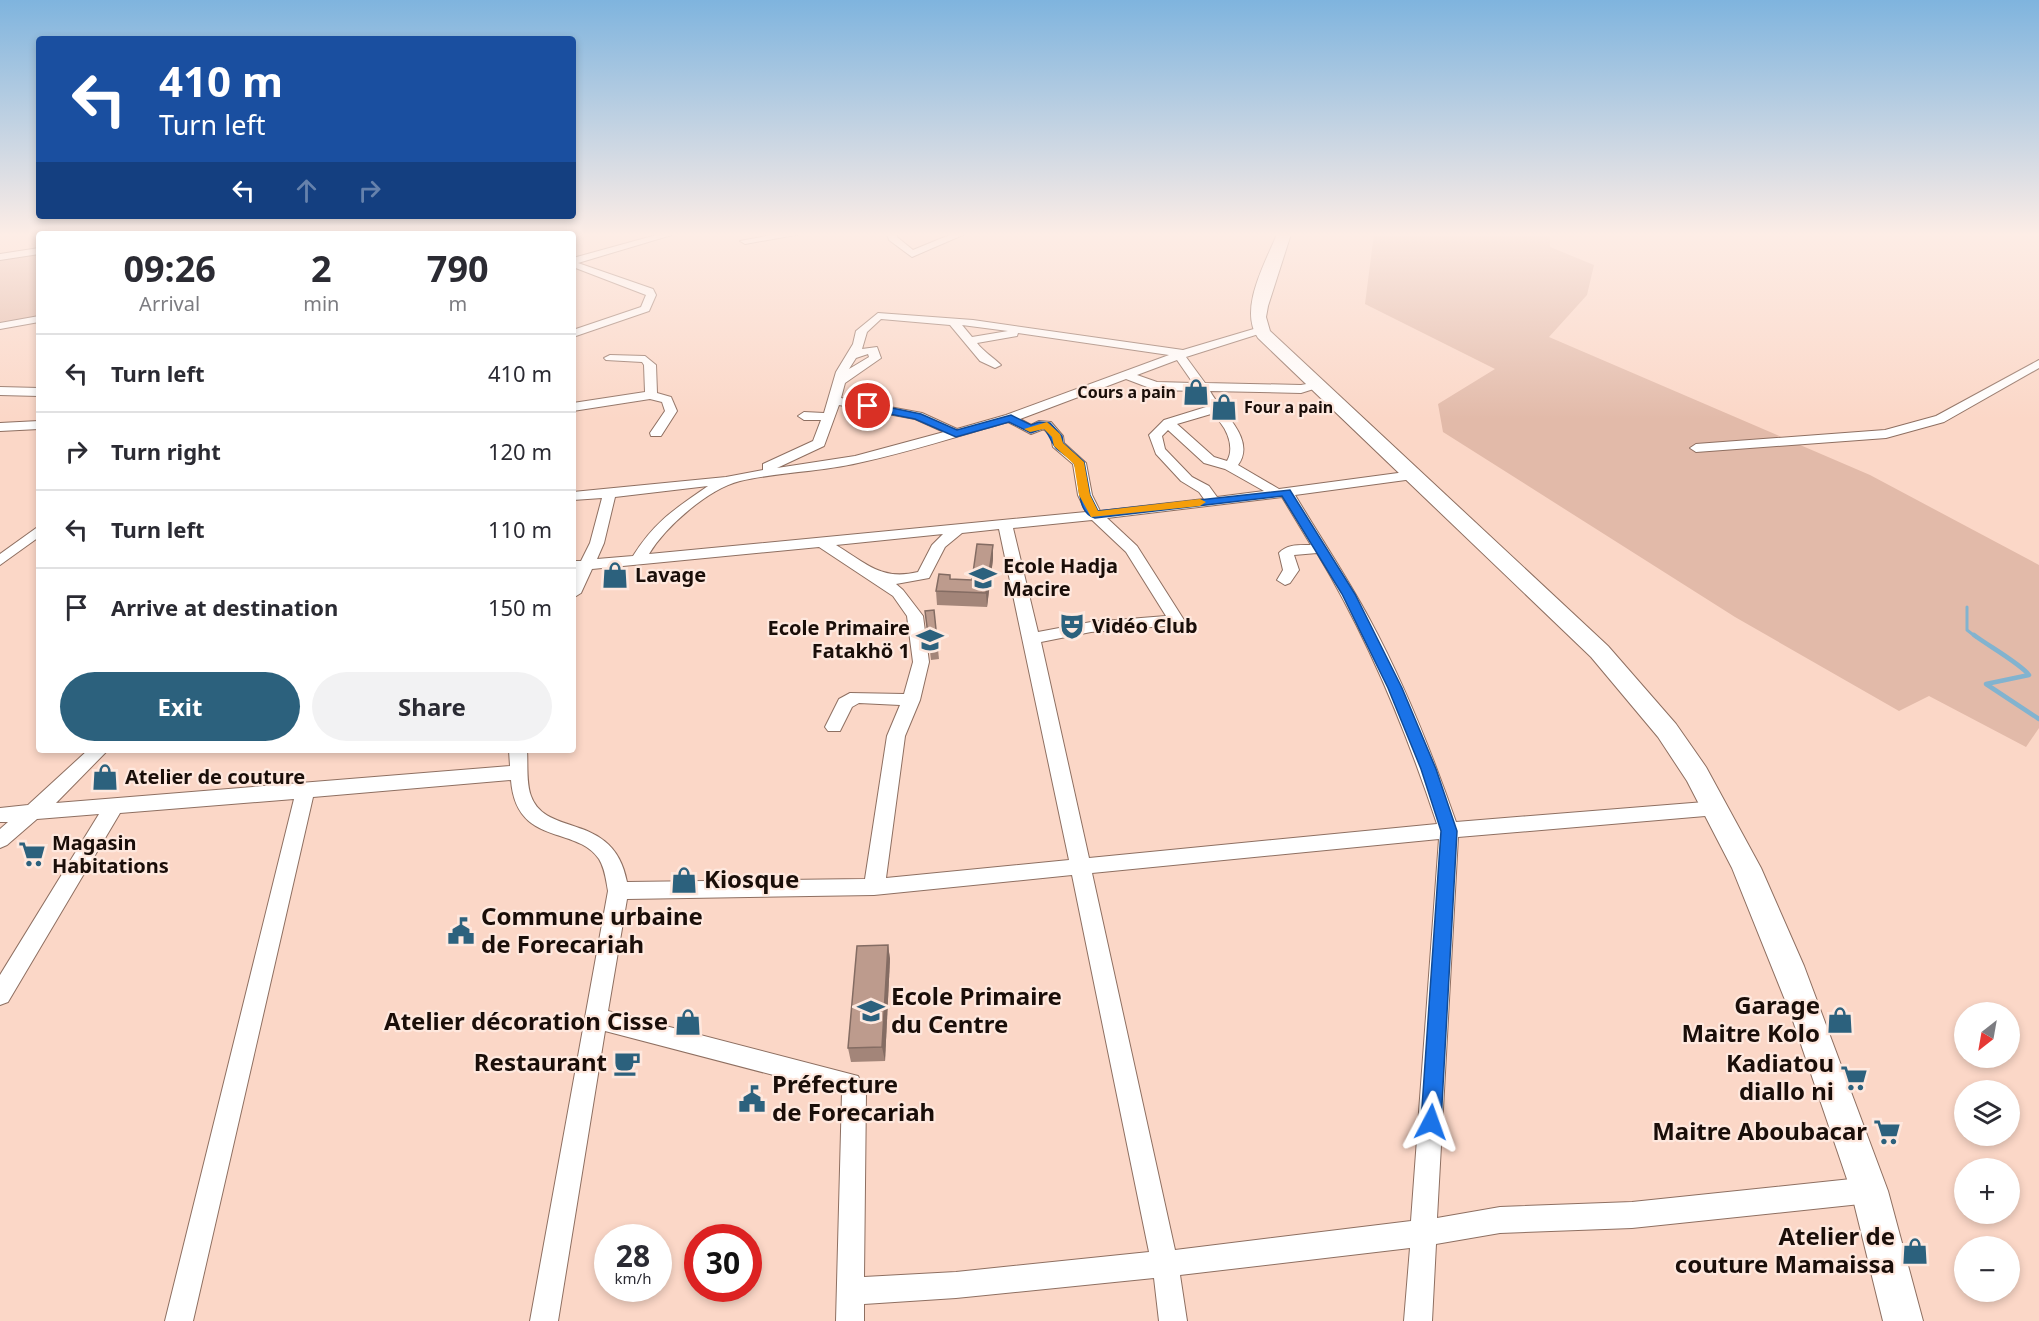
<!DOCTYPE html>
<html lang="en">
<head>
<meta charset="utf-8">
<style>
  body { margin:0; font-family:"Noto Sans",sans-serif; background:#f2f2f3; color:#2b2b33; height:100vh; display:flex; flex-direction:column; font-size:22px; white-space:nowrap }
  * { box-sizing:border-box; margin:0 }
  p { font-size:20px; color:#7c7c81 }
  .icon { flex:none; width:33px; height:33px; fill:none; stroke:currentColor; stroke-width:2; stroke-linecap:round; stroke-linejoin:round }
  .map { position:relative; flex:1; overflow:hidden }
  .details { position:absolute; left:36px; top:231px; width:540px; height:522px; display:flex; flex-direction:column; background:#fff; border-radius:6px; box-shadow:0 3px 9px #0003 }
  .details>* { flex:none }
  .guide { position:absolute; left:36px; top:36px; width:540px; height:183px; border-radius:6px; box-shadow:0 3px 9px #0003; background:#1a4fa0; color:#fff; overflow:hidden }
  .needle { width:39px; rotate:211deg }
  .tools { position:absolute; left:1954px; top:1002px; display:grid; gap:12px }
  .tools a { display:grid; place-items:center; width:66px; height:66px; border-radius:50%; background:#fff; box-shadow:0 3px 9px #0003; font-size:30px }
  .speed { position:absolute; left:594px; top:1224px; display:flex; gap:12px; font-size:30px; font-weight:700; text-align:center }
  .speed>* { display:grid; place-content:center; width:78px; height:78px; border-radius:50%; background:#fff; box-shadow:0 3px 9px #0003; line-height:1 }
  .speed small { font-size:15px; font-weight:400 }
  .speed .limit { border:9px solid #d22; background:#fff; color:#111 }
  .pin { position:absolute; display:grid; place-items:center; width:51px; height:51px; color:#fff; margin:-26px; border:3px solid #fff; border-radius:50%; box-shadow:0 2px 6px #0007 }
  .me { position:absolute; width:66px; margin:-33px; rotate:4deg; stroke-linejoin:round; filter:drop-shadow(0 0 4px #0008) }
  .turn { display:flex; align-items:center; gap:21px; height:126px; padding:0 24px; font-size:27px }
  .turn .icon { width:78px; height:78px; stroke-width:2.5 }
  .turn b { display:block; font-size:42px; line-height:51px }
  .lanes { display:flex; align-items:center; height:57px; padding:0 24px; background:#0003; justify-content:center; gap:30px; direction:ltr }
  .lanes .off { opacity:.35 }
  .eta { display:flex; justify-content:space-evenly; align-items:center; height:102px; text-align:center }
  .eta b { font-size:36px; font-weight:700; line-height:42px }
  .primary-button { display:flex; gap:12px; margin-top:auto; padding:12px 24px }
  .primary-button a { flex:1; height:69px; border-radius:36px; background:#2c617d; color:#fff; font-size:24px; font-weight:700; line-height:69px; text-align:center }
  .primary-button a+a { background:#f2f2f3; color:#2b2b33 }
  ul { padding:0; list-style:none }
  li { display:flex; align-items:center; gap:18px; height:78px; padding:0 24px; border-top:2px solid #e1e1e2 }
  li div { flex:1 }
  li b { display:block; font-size:22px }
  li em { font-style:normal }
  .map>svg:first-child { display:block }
  .green { fill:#e2baa9 }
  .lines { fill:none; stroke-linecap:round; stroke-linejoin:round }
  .stream-far1 { stroke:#82b3cf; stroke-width:3 }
  .stream { stroke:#82b3cf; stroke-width:4.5 }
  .minor-casing { stroke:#8e6f61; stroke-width:2 }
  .highway-casing { stroke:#8e6f61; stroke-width:2 }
  .minor { fill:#fff; fill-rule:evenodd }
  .highway { fill:#fff; fill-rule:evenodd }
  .wall { fill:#a38579 }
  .shaded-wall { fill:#846c63 }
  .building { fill:#bd9b8d; stroke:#846c63; stroke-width:1.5 }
  .route { fill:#1a73e8; stroke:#114b97; stroke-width:1.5 }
  .slow { fill:#f59e0b }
  .labels { text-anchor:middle; stroke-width:4.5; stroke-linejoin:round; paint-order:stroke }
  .far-poi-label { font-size:16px; font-weight:bold; fill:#1a0e09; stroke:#fee8de; text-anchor:end }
  .poi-label { font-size:20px; font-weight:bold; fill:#1a0e09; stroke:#fee8de; text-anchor:start }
  .near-poi-label { font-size:24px; font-weight:bold; fill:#1a0e09; stroke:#fee8de; text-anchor:end }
</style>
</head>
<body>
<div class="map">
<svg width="2039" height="1321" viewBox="0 0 2039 1321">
  <rect width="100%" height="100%" fill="#fbd7c7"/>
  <g class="green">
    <path d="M1374,234H1550V247L1594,265L1587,295L1549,337L1870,475L2039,565V728L2026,747L1929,696L1899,711L1735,617L1443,432L1438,404L1495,369L1365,304Z"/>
    <path d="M39,253V316L0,323V259Z"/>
  </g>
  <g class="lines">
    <path class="stream-far1" d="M1967,607V630L1976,637"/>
    <path class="stream" d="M1974,635C1987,645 2021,664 2029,675L1986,684L2039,719"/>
    <defs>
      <g id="minor">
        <path d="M660,234H675L578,263L653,289L656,295L649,311L573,337V330L641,307L646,295L573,267V258Z"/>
        <path d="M777,234H801L745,244L740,241Z"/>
        <path d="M887,234H897V237L913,250L952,234H965L912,257L889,240Z"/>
        <path d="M39,248V254L0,260V254Z"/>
        <path d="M878,313L973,320L1183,350L1257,328H1265V332L1186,357L1205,383L1301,385L1317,382L1323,386L1301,393L1210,391C1221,412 1257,439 1238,465L1279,489L1413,471L1420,475L1413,479L1295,495C1320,537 1347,577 1370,620C1405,685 1432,753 1456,822L1717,801L1724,803L1726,808L1724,813L1717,815L1458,837L1437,1218L1500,1207L1632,1202L1870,1177L1879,1181L1883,1190L1879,1199L1870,1203L1632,1228L1500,1233L1436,1244L1432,1321H1404L1410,1248L1180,1275L1187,1321H1159L1154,1278L956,1298L864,1304V1321H836L842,1093L605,1031L558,1321H530L608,891C606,880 605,869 599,859C576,825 516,847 511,780L313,797L193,1321H165L294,799L120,813L8,1002L0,1005V975L99,814L37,819L7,845L0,848V829L8,822H0V808L28,805L88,750H108L56,803L510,766L509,750H527C528,764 526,783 531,796C546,838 614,811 627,882L865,879L887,736L900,705L859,703L852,707L840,731H828L825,727L839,699L850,693L904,694L913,662L907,616L893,596L819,547L592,569L581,593L573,598V577L576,570L573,571V561H581L590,543L602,498L573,500V492L726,477L763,470V464L813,441L821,420H804L798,416L804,412L824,413L836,372L853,344L856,331ZM881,319L950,325L980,361L995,368L1001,365C993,357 984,352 977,343L1017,336L1018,333L1169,355L1006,415L957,429L922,413L841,398L845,383L881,358L877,347L862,349L867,332ZM962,325L1008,331L972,337ZM868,354L869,357L849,369L856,358ZM1177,360L1193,383L1157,382L1137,375ZM1126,379L1155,390L1198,391L1206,407L1164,420L1149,435L1156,454L1181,481L1199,492L1204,499L1100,511L1092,495L1086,463L1064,443L1063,436L1051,422L1039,421L1031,425L1020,419ZM839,405L915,419L944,432L855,456L777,468L824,446ZM1211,414C1225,423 1236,446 1227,461L1214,457L1177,424ZM1008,422L1031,434L1044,429L1051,437L1053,447L1073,464L1078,495L1086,512L649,554C665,527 708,489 740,481C779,472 819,472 858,463C909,452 958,436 1008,422ZM1168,430L1204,463L1225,469L1264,491L1217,497L1209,486L1192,477L1165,449L1162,436ZM708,486C675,509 655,521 633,556L597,559L604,543L615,497ZM1282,497L1311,545C1299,545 1287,544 1279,553L1283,570L1277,580L1285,585L1290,583L1299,570L1294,555L1317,553C1368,638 1406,730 1437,824L1089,858L1041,642L1091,632L1176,625L1184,620L1137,546L1107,518ZM1092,520L1126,552L1166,616L1091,622L1038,632L1013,528ZM999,529L1069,860L886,878L905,736L920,700L929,662L923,616L903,590L896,584L929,578L945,547L962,533ZM943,534L932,545L918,572C881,581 866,563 836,545ZM1439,839L1411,1221L1175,1250L1092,873ZM1072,875L1149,1252L956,1272L864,1277L866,1092L858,1076L608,1011L627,899L874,895Z"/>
        <path d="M39,316V322L0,329V323Z"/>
        <path d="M610,355L645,356L656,365L657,393L671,397L677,411L661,436H651L650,433L665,411L662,402L650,399L573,411V403L645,392L644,365L642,362L606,360L604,358Z"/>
        <path d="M2039,360V368L1944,422L1886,438L1696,452L1690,448L1696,444L1885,430L1936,416Z"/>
        <path d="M0,387L39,388V396L0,395Z"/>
        <path d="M39,421V429L0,431V423Z"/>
        <path d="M39,526V537L0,565V554Z"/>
      </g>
      <path id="highway" d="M1277,234H1291L1268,306L1266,317L1270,331L1608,646L1676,724L1706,767L1761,868L1804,966L1888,1191L1923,1321H1883L1851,1191L1791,1015L1732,868L1687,781L1658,737L1591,657L1258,338C1238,309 1266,262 1277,234Z"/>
    </defs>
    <use href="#minor" class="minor-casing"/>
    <use href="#highway" class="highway-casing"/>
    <use href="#minor" class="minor"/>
    <use href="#highway" class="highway"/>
  </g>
  <g class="wall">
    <path d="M993,559L987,607L937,605L936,591L951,579L972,580Z"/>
    <path d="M934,610L939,659L931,660L925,611Z"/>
    <path d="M888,945L890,959L885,1061L851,1062L848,1048Z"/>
  </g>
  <g class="shaded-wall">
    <path d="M993,545V559L987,607L986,593Z"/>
    <path d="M888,945L890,959L885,1061L882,1047Z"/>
  </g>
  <g class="building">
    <path d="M977,544L993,545L986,593L936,591L939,574L950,575V579L972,580Z"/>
    <path d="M934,610L938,649L930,650L925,611Z"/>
    <path d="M888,945L882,1047L848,1048L857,946Z"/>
  </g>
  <linearGradient id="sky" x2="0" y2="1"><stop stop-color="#7fb4de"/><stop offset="0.56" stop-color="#fdede6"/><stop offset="1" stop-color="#fdede6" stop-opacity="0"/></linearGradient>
  <rect width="2039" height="419" fill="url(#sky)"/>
  <path class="route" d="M868,403L921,414L957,430L1011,415L1031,425L1039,422L1050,423L1062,436L1063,443L1084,462L1090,495L1098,511L1290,490L1355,594L1402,688L1436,769L1457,831L1441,1122L1438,1128L1431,1131L1424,1128L1421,1122L1441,831L1421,769L1388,688L1342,594L1282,496L1095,518C1074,512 1082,478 1074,463C1070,457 1061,453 1056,448C1051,442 1049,434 1044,428L1031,433L1009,422L956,437L915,419L864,409V404Z"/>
  <path class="slow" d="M1047,422L1060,434L1063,443L1084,462L1090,495L1098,511L1200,499L1206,502L1200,506L1091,517L1079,495L1074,464L1054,446L1052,437L1044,429L1030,432L1024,429Z"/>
  <defs>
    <symbol id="shop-bare" viewBox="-9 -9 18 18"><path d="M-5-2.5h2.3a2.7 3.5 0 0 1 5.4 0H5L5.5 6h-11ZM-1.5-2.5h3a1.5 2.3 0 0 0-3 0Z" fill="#2c617d" stroke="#fee8de" stroke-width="2.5" paint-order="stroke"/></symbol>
    <symbol id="school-bare" viewBox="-9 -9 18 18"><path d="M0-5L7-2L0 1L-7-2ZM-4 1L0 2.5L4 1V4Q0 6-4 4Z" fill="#2c617d" stroke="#fee8de" stroke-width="2.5" paint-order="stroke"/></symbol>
    <symbol id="theatre-bare" viewBox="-9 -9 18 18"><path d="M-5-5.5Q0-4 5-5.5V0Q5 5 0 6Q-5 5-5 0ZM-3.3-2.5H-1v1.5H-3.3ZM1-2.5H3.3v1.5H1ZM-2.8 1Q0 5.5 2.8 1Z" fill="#2c617d" stroke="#fee8de" stroke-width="2.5" paint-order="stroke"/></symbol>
    <symbol id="supermarket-bare" viewBox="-9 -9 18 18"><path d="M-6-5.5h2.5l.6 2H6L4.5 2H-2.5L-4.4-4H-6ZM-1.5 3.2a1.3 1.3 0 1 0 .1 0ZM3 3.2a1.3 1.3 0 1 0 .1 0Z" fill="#2c617d" stroke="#fee8de" stroke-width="2.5" paint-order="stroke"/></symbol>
    <symbol id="civic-bare" viewBox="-9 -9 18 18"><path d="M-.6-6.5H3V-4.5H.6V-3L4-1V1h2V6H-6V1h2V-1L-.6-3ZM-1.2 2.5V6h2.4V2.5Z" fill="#2c617d" stroke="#fee8de" stroke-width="2.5" paint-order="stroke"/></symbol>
    <symbol id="cafe-bare" viewBox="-9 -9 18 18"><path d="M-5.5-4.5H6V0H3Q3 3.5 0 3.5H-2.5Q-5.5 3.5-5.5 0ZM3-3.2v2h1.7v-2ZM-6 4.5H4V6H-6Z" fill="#2c617d" stroke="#fee8de" stroke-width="2.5" paint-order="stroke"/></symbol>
  </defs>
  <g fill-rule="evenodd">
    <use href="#shop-bare" x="1177" y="373" width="38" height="38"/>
    <use href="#shop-bare" x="1205" y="388" width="38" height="38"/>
    <use href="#shop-bare" x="596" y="556" width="38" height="38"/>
    <use href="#school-bare" x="964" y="559" width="38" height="38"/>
    <use href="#theatre-bare" x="1053" y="607" width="38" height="38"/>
    <use href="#school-bare" x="911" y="621" width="38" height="38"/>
    <use href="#shop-bare" x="86" y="758" width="38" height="38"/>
    <use href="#supermarket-bare" x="13" y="835" width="38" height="38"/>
    <use href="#shop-bare" x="665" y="861" width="38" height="38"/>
    <use href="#civic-bare" x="442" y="912" width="38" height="38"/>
    <use href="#school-bare" x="852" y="992" width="38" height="38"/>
    <use href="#shop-bare" x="1821" y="1001" width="38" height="38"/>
    <use href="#shop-bare" x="669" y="1003" width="38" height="38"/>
    <use href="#cafe-bare" x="608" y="1044" width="38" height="38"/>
    <use href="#supermarket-bare" x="1835" y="1059" width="38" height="38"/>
    <use href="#civic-bare" x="733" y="1080" width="38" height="38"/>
    <use href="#supermarket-bare" x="1868" y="1113" width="38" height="38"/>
    <use href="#shop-bare" x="1896" y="1232" width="38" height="38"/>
  </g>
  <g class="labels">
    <g class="far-poi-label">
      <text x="1176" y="398">Cours a pain</text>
      <text x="1244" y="413" text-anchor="start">Four a pain</text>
    </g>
    <g class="poi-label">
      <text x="1003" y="573">Ecole Hadja<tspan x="1003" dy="23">Macire</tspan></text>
      <text x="635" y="582">Lavage</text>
      <text x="1092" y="633">Vidéo Club</text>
      <text x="910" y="635" text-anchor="end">Ecole Primaire<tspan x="910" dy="23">Fatakhö 1</tspan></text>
      <text x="125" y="784">Atelier de couture</text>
      <text x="52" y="850">Magasin<tspan x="52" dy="23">Habitations</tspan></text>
    </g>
    <g class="near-poi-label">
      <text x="704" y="888" text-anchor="start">Kiosque</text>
      <text x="481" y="925" text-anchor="start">Commune urbaine<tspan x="481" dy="28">de Forecariah</tspan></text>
      <text x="891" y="1005" text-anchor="start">Ecole Primaire<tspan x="891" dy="28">du Centre</tspan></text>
      <text x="1820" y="1014">Garage<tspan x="1820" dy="28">Maitre Kolo</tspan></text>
      <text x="668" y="1030">Atelier décoration Cisse</text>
      <text x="607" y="1071">Restaurant</text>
      <text x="1834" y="1072">Kadiatou<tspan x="1834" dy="28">diallo ni</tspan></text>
      <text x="772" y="1093" text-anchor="start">Préfecture<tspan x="772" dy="28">de Forecariah</tspan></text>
      <text x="1867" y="1140">Maitre Aboubacar</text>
      <text x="1895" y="1245">Atelier de<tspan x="1895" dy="28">couture Mamaissa</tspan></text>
    </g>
  </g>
</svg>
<div class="tools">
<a><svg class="needle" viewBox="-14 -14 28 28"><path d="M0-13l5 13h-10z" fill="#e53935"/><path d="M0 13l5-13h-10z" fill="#7c7c81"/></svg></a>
<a><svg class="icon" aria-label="layers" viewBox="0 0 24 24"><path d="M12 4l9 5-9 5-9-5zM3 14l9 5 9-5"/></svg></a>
<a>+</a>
<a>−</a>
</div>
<div class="speed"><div>28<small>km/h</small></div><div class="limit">30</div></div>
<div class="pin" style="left:868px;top:406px;background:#d93025"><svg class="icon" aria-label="arrive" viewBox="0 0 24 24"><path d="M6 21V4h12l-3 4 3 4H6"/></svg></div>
<svg class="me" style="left:1431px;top:1122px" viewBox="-20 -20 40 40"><path d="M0-17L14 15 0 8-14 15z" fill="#1a73e8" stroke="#fff" stroke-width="4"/></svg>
<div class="guide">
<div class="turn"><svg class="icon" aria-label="left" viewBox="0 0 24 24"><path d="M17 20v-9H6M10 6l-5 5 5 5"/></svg><div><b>410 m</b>Turn left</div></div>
<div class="lanes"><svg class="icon" aria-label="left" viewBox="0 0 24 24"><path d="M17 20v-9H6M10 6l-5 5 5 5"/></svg><svg class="icon off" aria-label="ahead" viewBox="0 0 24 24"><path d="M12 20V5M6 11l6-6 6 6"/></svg><svg class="icon off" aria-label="right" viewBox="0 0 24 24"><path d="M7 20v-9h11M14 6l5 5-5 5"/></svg></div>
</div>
<section class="details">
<div class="eta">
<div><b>09:26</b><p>Arrival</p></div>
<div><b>2</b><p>min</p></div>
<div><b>790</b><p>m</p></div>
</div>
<ul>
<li><svg class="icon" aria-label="left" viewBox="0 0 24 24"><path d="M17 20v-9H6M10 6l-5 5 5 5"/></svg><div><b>Turn left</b></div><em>410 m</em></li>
<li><svg class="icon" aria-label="right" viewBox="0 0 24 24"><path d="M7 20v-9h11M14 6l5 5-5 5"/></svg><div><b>Turn right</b></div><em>120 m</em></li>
<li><svg class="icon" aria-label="left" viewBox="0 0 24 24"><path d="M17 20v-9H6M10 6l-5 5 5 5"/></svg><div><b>Turn left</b></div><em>110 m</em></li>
<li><svg class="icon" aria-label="arrive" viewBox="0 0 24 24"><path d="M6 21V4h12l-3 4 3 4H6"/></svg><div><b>Arrive at destination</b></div><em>150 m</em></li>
</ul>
<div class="primary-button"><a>Exit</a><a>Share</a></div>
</section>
</div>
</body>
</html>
